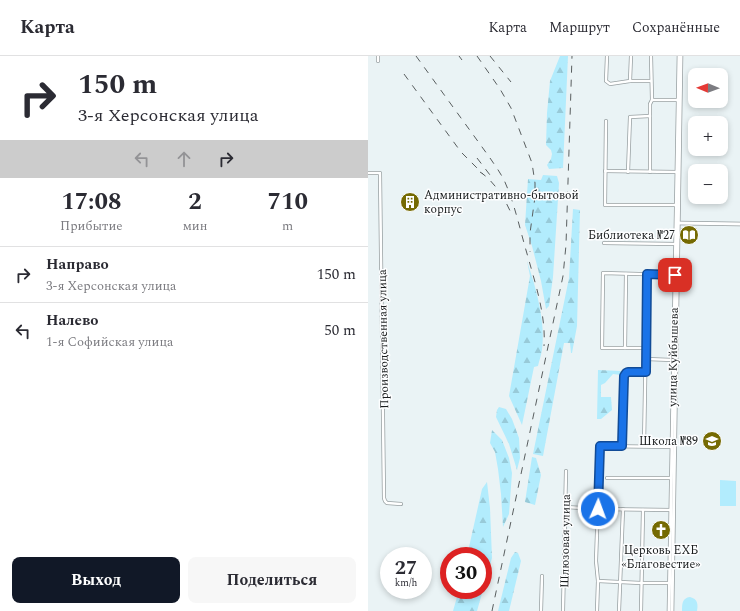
<!DOCTYPE html>
<html lang="ru">
<head>
<meta charset="utf-8">
<style>
  body { margin:0; font-family:Spectral,serif; background:#f7f7f7; color:#2b2b33; height:100vh; display:flex; flex-direction:column; font-size:15px; white-space:nowrap }
  * { box-sizing:border-box; margin:0 }
  p { font-size:13px; color:#7c7c81 }
  .icon { flex:none; width:22px; height:22px; fill:none; stroke:currentColor; stroke-width:2; stroke-linecap:round; stroke-linejoin:round }
  .map { position:relative; flex:1; overflow:hidden }
  .side { display:flex; flex-direction:column; background:#fff; width:368px }
  .side>* { flex:none }
  .hud { background:#fff; color:#2b2b33; overflow:hidden }
  .needle { width:26px; rotate:271deg }
  .controls { position:absolute; left:320px; top:12px; display:grid; gap:8px }
  .controls a { display:grid; place-items:center; width:40px; height:40px; border-radius:8px; background:#fff; box-shadow:0 2px 6px #0003; font-size:20px }
  .speed { position:absolute; left:12px; top:491px; display:flex; gap:8px; font-size:20px; font-weight:700; text-align:center }
  .speed>* { display:grid; place-content:center; width:52px; height:52px; border-radius:50%; background:#fff; box-shadow:0 2px 6px #0003; line-height:1 }
  .speed small { font-size:10px; font-weight:400 }
  .speed .limit { border:6px solid #d22; background:#fff; color:#111 }
  .pin { position:absolute; display:grid; place-items:center; width:34px; height:34px; color:#fff; margin:-17px; border-radius:8px; box-shadow:0 2px 6px #0006 }
  .me { position:absolute; width:44px; margin:-22px; rotate:2deg; stroke-linejoin:round; filter:drop-shadow(0 0 3px #0008) }
  .turn { display:flex; align-items:center; gap:14px; height:84px; padding:0 12px; font-size:18px }
  .turn .icon { width:52px; height:52px; stroke-width:2.5 }
  .turn b { display:block; font-size:28px; line-height:34px }
  .lanes { display:flex; align-items:center; height:38px; padding:0 12px; background:#0003; justify-content:center; gap:20px; direction:ltr }
  .lanes .off { opacity:.35 }
  .eta { display:flex; justify-content:space-evenly; align-items:center; height:68px; text-align:center }
  .eta b { font-size:24px; font-weight:700; line-height:28px }
  .primary-button { display:flex; gap:8px; margin-top:auto; padding:8px 12px }
  .primary-button a { flex:1; height:46px; border-radius:8px; background:#111827; color:#fff; font-size:16px; font-weight:700; line-height:46px; text-align:center }
  .primary-button a+a { background:#f7f7f7; color:#2b2b33 }
  ul { padding:0; list-style:none }
  li { display:flex; align-items:center; gap:12px; height:56px; padding:0 12px; border-top:1px solid #e1e1e2 }
  li div { flex:1 }
  li b { display:block; font-size:15px }
  li em { font-style:normal }
  header { display:flex; align-items:center; gap:24px; box-sizing:border-box; height:56px; padding:0 20px; background:#fff; border-bottom:1px solid #e1e1e2 }
  header strong { font-size:19px }
  nav { display:flex; gap:22px; margin-inline-start:auto; font-size:14px }
  main { display:flex; flex:1; min-height:0 }
  .map>svg:first-child { display:block }
  .forest { fill:url(#forest-firs) }
  .pitch { fill:#b2ecfd }
  .lines { fill:none; stroke-linecap:round; stroke-linejoin:round }
  .minor-casing { stroke:#979fa1; stroke-width:4 }
  .tertiary-casing { stroke:#979fa1; stroke-width:4.5 }
  .secondary-casing { stroke:#979fa1; stroke-width:4.5 }
  .minor { stroke:#fff; stroke-width:2.5 }
  .tertiary { stroke:#fff; stroke-width:3 }
  .secondary { stroke:#fff; stroke-width:3 }
  .rail { stroke:#595e5f; stroke-width:1; stroke-dasharray:7 7; stroke-linecap:butt }
  .route-casing { stroke:#114b97; stroke-width:10 }
  .route { stroke:#1a73e8; stroke-width:7 }
  .labels { text-anchor:middle; stroke-width:3; stroke-linejoin:round; paint-order:stroke }
  .poi-label { font-size:12px; fill:#1a1d1e; stroke:#fdfeff; text-anchor:end }
  .street-label { font-size:12px; fill:#1a1d1e; stroke:#fdfeff }
</style>
</head>
<body>
<header>
<strong>Карта</strong>
<nav><a>Карта</a><a>Маршрут</a><a>Сохранённые</a></nav>
</header>
<main>
<section class="side">
<div class="hud">
<div class="turn"><svg class="icon" aria-label="right" viewBox="0 0 24 24"><path d="M7 20v-9h11M14 6l5 5-5 5"/></svg><div><b>150 m</b>3-я Херсонская улица</div></div>
<div class="lanes"><svg class="icon off" aria-label="left" viewBox="0 0 24 24"><path d="M17 20v-9H6M10 6l-5 5 5 5"/></svg><svg class="icon off" aria-label="ahead" viewBox="0 0 24 24"><path d="M12 20V5M6 11l6-6 6 6"/></svg><svg class="icon" aria-label="right" viewBox="0 0 24 24"><path d="M7 20v-9h11M14 6l5 5-5 5"/></svg></div>
</div>
<div class="eta">
<div><b>17:08</b><p>Прибытие</p></div>
<div><b>2</b><p>мин</p></div>
<div><b>710</b><p>m</p></div>
</div>
<ul>
<li><svg class="icon" aria-label="right" viewBox="0 0 24 24"><path d="M7 20v-9h11M14 6l5 5-5 5"/></svg><div><b>Направо</b><p>3-я Херсонская улица</p></div><em>150 m</em></li>
<li><svg class="icon" aria-label="left" viewBox="0 0 24 24"><path d="M17 20v-9H6M10 6l-5 5 5 5"/></svg><div><b>Налево</b><p>1-я Софийская улица</p></div><em>50 m</em></li>
</ul>
<div class="primary-button"><a>Выход</a><a>Поделиться</a></div>
</section>
<div class="map">
<svg width="372" height="555" viewBox="0 0 372 555">
  <defs>
    <pattern id="forest-firs" width="22" height="20" patternUnits="userSpaceOnUse"><rect width="22" height="20" fill="#b2ecfd"/><path d="M5 1l3.5 6h-7zM16 11l3.5 6h-7z" fill="#98cad8"/></pattern>
  </defs>
  <rect width="100%" height="100%" fill="#eaf3f5"/>
  <g class="forest">
    <path d="M192,0H200L195,112L181,113L179,109L183,103L184,98L183,94L178,89L179,57L182,25Z"/>
    <path d="M175,119L189,120L191,127L185,221L181,250L178,253L173,225L164,190L157,169L160,123L173,124Z"/>
    <path d="M205,153L212,154L209,270L204,297H203L202,287H196L175,400L165,398L201,222Z"/>
    <path d="M159,205C168,232 178,266 174,294C173,300 171,305 170,310L166,311L154,369L141,340L162,220Z"/>
    <path d="M230,314L253,315V319L245,318L237,327L233,329V341H243L244,354L233,363H229Z"/>
    <path d="M131,351L138,353L144,363L151,382L152,402L149,414L141,388L128,361L129,354Z"/>
    <path d="M124,374L134,384L141,402L144,417L141,458L135,471L133,438L130,413L127,396L122,387Z"/>
    <path d="M164,401L168,402L173,419L167,449L157,446Z"/>
    <path d="M119,426L122,452L124,502L109,555H85L91,534H115V500H99L114,433Z"/>
    <path d="M147,496L150,497L153,505L141,555H130L143,502Z"/>
  </g>
  <g class="pitch">
    <path d="M352,424L368,425V450H352Z"/>
    <path d="M322,541C330,543 330,548 329,555H314C314,548 314,542 322,541Z"/>
  </g>
  <g class="lines">
    <defs>
      <g id="minor">
        <path d="M239,0L238,25L242,28L262,25H283"/>
        <path d="M10,5V0"/>
        <path d="M262,25L263,0"/>
        <path d="M284,44H310"/>
        <path d="M238,65L237,149H308"/>
        <path d="M237,115L309,116"/>
        <path d="M260,116L262,61L282,60"/>
        <path d="M282,116V48L284,44L283,0"/>
        <path d="M0,117H12L16,442L17,445L19,447L33,448"/>
        <path d="M236,187L307,188"/>
        <path d="M257,292L258,218"/>
        <path d="M278,292H234L235,217L307,219"/>
        <path d="M278,303L305,304"/>
        <path d="M255,390L256,320L258,317L260,316H278"/>
        <path d="M276,390L279,218"/>
        <path d="M239,422H303"/>
        <path d="M198,451L230,453L303,454"/>
        <path d="M230,525L273,527H301"/>
        <path d="M173,555L174,520"/>
        <path d="M195,555L198,415"/>
        <path d="M229,555L230,525L228,505L232,390L304,391"/>
        <path d="M251,555L255,453"/>
        <path d="M273,555L275,454"/>
      </g>
      <path id="tertiary" d="M310,167L372,168"/>
      <g id="secondary">
        <path d="M301,555L311,0"/>
        <path d="M304,555L313,0"/>
      </g>
    </defs>
    <use href="#minor" class="minor-casing"/>
    <use href="#tertiary" class="tertiary-casing"/>
    <use href="#secondary" class="secondary-casing"/>
    <use href="#minor" class="minor"/>
    <use href="#tertiary" class="tertiary"/>
    <use href="#secondary" class="secondary"/>
    <g class="rail">
      <path d="M48,0L122,102C128,111 135,120 139,131C148,153 153,178 160,201C168,230 178,260 176,290"/>
      <path d="M91,0L94,4"/>
      <path d="M109,0L132,33L143,52L164,107L167,127V141L162,177V196"/>
      <path d="M122,0L143,26"/>
      <path d="M36,18L93,96L116,119"/>
      <path d="M109,102L122,119"/>
      <path d="M112,116C126,125 137,143 143,157"/>
      <path d="M124,555L195,220L198,189L204,0"/>
    </g>
  </g>
  <g class="lines">
    <defs>
      <path id="route" d="M230,453L232,390H254L256,320L258,317L260,316H278L279,218L307,219"/>
    </defs>
    <use href="#route" class="route-casing"/>
    <use href="#route" class="route"/>
  </g>
  <defs>
    <symbol id="building-disc" viewBox="-11 -11 22 22"><circle r="9.5" fill="#756a02" stroke="#fdfeff"/><path d="M-4-6H4V6H1V3H-1V6H-4ZM-2.5-4.3h1.7v1.8h-1.7ZM.8-4.3h1.7v1.8H.8ZM-2.5-1h1.7V.8h-1.7ZM.8-1h1.7V.8H.8Z" fill="#fff"/></symbol>
    <symbol id="library-disc" viewBox="-11 -11 22 22"><circle r="9.5" fill="#756a02" stroke="#fdfeff"/><path d="M-6-4Q-3-5.5-.7-3.5V5Q-3 3-6 4ZM6-4Q3-5.5 .7-3.5V5Q3 3 6 4Z" fill="#fff"/></symbol>
    <symbol id="school-disc" viewBox="-11 -11 22 22"><circle r="9.5" fill="#756a02" stroke="#fdfeff"/><path d="M0-5L7-2L0 1L-7-2ZM-4 1L0 2.5L4 1V4Q0 6-4 4Z" fill="#fff"/></symbol>
    <symbol id="church-disc" viewBox="-11 -11 22 22"><circle r="9.5" fill="#756a02" stroke="#fdfeff"/><path d="M-1.2-6h2.4v3.5h3.3v2.4h-3.3V6h-2.4V-.1h-3.3v-2.4h3.3Z" fill="#fff"/></symbol>
  </defs>
  <g fill-rule="evenodd">
    <use href="#building-disc" x="31" y="135" width="22" height="22"/>
    <use href="#library-disc" x="310" y="168" width="22" height="22"/>
    <use href="#school-disc" x="333" y="374" width="22" height="22"/>
    <use href="#church-disc" x="282" y="463" width="22" height="22"/>
  </g>
  <g class="labels">
    <g class="poi-label">
      <text x="56" y="143" text-anchor="start">Административно-бытовой<tspan x="56" dy="14">корпус</tspan></text>
      <text x="307" y="183">Библиотека №27</text>
      <text x="330" y="389">Школа №89</text>
      <text x="293" y="498" text-anchor="middle">Церковь ЕХБ<tspan x="293" dy="14">«Благовестие»</tspan></text>
    </g>
    <g class="street-label">
      <text transform="translate(15 283) rotate(-91)" y="4">Производственная улица</text>
      <text transform="translate(305 301) rotate(-89)" y="4">улица Куйбышева</text>
      <text transform="translate(197 485) rotate(-89)" y="4">Шлюзовая улица</text>
    </g>
  </g>
</svg>
<div class="controls">
<a><svg class="needle" viewBox="-14 -14 28 28"><path d="M0-13l5 13h-10z" fill="#e53935"/><path d="M0 13l5-13h-10z" fill="#7c7c81"/></svg></a>
<a>+</a>
<a>−</a>
</div>
<div class="speed"><div>27<small>km/h</small></div><div class="limit">30</div></div>
<div class="pin" style="left:307px;top:219px;background:#d93025"><svg class="icon" aria-label="arrive" viewBox="0 0 24 24"><path d="M6 21V4h12l-3 4 3 4H6"/></svg></div>
<svg class="me" style="left:230px;top:453px" viewBox="-20 -20 40 40"><circle r="17" fill="#1a73e8" stroke="#fff" stroke-width="3"/><path d="M0-11L8 9 0 5-8 9z" fill="#fff"/></svg>
</div>
</main>
</body>
</html>
